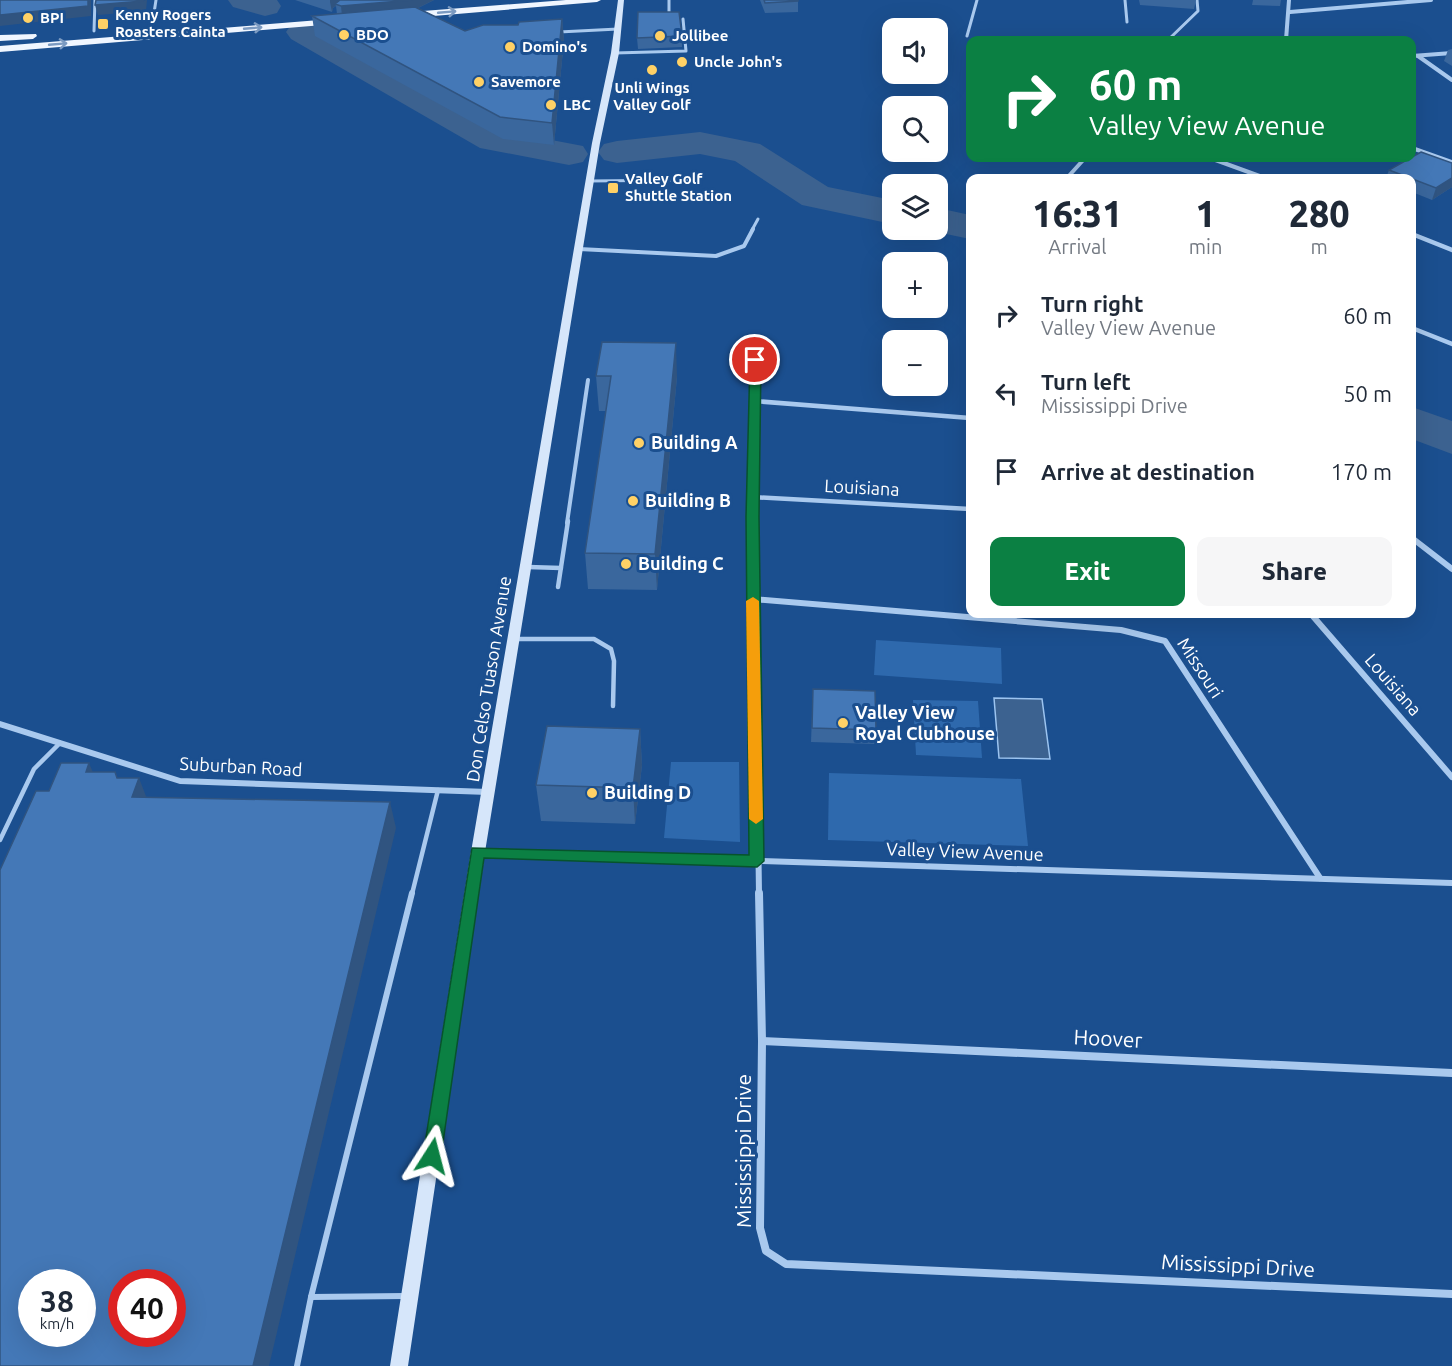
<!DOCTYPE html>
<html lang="en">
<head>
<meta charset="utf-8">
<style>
  body { margin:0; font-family:Ubuntu,sans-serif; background:#f6f6f7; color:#1f2937; height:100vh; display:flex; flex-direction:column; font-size:22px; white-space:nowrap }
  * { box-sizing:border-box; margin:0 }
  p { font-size:20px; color:#747a83 }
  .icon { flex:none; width:33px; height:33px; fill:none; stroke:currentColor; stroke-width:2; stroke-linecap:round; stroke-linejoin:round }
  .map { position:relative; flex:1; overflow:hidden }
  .panel { position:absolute; left:966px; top:174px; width:450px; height:444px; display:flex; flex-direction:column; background:#fff; border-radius:12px; box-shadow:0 6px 24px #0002 }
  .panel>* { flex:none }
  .top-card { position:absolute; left:966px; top:36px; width:450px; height:126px; border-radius:12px; box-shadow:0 6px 24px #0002; background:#0b8043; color:#fff; overflow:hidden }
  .controls { position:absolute; left:882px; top:18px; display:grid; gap:12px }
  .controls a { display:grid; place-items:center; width:66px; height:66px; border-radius:12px; background:#fff; box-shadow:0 6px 24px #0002; font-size:30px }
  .speed { position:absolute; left:18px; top:1269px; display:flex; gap:12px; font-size:30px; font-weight:700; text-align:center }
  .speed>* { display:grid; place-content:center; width:78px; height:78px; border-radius:50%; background:#fff; box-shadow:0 6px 24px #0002; line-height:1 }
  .speed small { font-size:15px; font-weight:400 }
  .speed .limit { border:9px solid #d22; background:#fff; color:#111 }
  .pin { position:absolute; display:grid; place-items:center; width:51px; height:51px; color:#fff; margin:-26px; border:3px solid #fff; border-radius:50%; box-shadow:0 2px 6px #0007 }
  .me { position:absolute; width:66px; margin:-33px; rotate:9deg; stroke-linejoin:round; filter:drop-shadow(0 0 4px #0008) }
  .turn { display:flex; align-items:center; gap:21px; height:126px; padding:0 24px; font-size:27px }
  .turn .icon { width:78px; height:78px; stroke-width:2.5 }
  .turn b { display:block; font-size:42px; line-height:51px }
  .eta { display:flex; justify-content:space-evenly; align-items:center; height:102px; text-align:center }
  .eta b { font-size:36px; font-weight:800; line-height:42px }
  .primary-button { display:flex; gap:12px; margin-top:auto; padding:12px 24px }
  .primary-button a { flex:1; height:69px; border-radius:12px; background:#0b8043; color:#fff; font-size:24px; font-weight:800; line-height:69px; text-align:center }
  .primary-button a+a { background:#f6f6f7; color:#1f2937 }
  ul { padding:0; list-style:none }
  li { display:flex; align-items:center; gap:18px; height:78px; padding:0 24px }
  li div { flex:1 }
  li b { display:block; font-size:22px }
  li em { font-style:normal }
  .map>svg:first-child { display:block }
  .green { fill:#2e69ad }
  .water { fill:#3c6290; stroke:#9cc4f0; stroke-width:1.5 }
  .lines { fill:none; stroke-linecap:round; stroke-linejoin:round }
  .river { fill:#3c6290; fill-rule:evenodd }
  .lane-far3 { stroke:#a9c9ee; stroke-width:3 }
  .lane-far2 { stroke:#a9c9ee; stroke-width:4 }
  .lane-far1 { stroke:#a9c9ee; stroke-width:4.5 }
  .lane { stroke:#a9c9ee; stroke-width:6 }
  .street-far3 { stroke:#a9c9ee; stroke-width:4 }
  .street-far2 { stroke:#a9c9ee; stroke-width:4.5 }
  .street-far1 { stroke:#a9c9ee; stroke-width:6 }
  .street { stroke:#a9c9ee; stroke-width:8 }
  .secondary { fill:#d6e6fa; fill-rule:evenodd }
  .primary { fill:#f0f6ff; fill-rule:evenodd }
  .wall { fill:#3a679d }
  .shaded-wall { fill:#305480 }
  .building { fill:#4478b7; stroke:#305480; stroke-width:1.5; fill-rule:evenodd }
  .oneway { stroke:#7b9ac1 }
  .route { fill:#0b8043; stroke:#07532c; stroke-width:1.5 }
  .slow { fill:#f59e0b }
  .poi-dot { fill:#ffd166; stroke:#1b4f8f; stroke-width:2 }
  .labels { text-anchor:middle; stroke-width:6; stroke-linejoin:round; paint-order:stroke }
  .far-poi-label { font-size:15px; font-weight:bold; fill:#fff; stroke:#1b4f8f; text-anchor:start }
  .poi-label { font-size:18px; font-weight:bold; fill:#fff; stroke:#1b4f8f; text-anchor:start }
  .street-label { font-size:18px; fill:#fff; stroke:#1b4f8f }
  .near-street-label { font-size:21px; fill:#fff; stroke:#1b4f8f }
</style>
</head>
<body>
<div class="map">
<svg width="1452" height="1366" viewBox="0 0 1452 1366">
  <rect width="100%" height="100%" fill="#1b4f8f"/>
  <g class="green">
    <path d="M876,640L1001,648L1002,684L874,675Z"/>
    <path d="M913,700L978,701L982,758L916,755Z"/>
    <path d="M671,762H739L740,842L664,838Z"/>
    <path d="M829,773L1021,779L1028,846L828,840Z"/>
  </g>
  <path class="water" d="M994,698L1042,699L1050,759L999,758Z"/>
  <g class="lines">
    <g class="river">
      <path d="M228,0H277L281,6L277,13L265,16L233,7Z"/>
      <path d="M303,22L315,25L504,131L583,146L588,154L583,162L569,165L480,148L291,39L286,32L291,25Z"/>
      <path d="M700,132L760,144L828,187L892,200V224L802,205L735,161L700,154L617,163L604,160L598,152L604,144L617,141Z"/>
      <path d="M938,208L970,215V239L927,230H938Z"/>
      <path d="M1412,407L1452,421V454L1412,439Z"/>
    </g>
    <g class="lane-far3">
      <path d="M669,0V17"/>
      <path d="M1125,0L1127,22"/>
      <path d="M152,26L156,0"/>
      <path d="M94,31L95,0"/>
      <path d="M559,32L618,29"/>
      <path d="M967,36L977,0"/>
      <path d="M1168,40L1198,11L1197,0"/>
      <path d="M615,53L686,51L683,19"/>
      <path d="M589,181L688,180"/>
      <path d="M752,230L758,219"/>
    </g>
    <g class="lane-far2">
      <path d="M579,249L716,256L744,246L753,229"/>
      <path d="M567,523L588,380"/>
    </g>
    <g class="lane-far1">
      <path d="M528,567L561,568"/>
      <path d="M558,587L568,521"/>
      <path d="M514,639H594L611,649L614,661L613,706"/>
      <path d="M0,840L34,769L60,743"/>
      <path d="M412,894L438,790"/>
    </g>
    <g class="lane">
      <path d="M311,1297L405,1296"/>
      <path d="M297,1366L311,1297L412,893"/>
    </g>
    <g class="street-far3">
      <path d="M1290,12L1431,0"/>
      <path d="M1286,40L1289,0"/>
      <path d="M1412,56L1452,53"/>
      <path d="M1418,56L1452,80"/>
      <path d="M1412,148L1452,162"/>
      <path d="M1210,158L1265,178"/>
      <path d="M1067,178L1085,158"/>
    </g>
    <g class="street-far2">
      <path d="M1412,234L1452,250"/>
      <path d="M1412,328L1452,344"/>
      <path d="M754,401L970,418"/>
      <path d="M752,497L970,509"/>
      <path d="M754,523L755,360"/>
    </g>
    <g class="street-far1">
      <path d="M754,521L759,894"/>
      <path d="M1412,538L1452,569"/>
      <path d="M753,599L1121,630L1165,641L1320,878"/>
      <path d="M1311,614L1452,777"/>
      <path d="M0,724L180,781L488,792"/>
      <path d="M478,852L1452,883"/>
    </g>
    <g class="street">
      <path d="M759,893L762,1041L760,1228L766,1251L786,1264L1452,1294"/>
      <path d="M762,1041L1452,1073"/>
    </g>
    <path class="secondary" d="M618,0H624L619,53L600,143L485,852L408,1366H390L471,852L592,143L611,53Z"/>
    <g class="primary">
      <path d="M566,0H601L597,2L410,18L406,15L410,12Z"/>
      <path d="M332,19L336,22L335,24L0,52V46Z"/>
      <path d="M36,34L37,36L33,39L0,41V35Z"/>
    </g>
  </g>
  <g class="wall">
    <path d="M295,0H434L418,8L465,31L562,19L564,39L554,145L503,139L315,36L312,16L337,14L336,6L333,8L332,12Z"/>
    <path d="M760,0H798V12L765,13Z"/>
    <path d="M1139,0H1196L1194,9L1140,5Z"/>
    <path d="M1253,0H1281L1280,6L1252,5Z"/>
    <path d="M682,36V47L638,49L637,38Z"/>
    <path d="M1452,49V66L1444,61L1448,50Z"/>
    <path d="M1452,163V187L1432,200L1412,192V178H1386L1389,170Z"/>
    <path d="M596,376L677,377L657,590L588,589L585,553L606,411H599Z"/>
    <path d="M813,689L876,730L875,744L811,742Z"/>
    <path d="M640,729L642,765L635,824L541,821L536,785Z"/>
  </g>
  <g class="shaded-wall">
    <path d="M88,0H91V16L0,26V15Z"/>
    <path d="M147,0L146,11L98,15L95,5Z"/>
    <path d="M330,0H344L335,4L336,6L333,8L332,12L330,2Z"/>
    <path d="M412,0H434L414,10L342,16L341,6Z"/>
    <path d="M562,19L564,39L554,145L552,123Z"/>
    <path d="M1452,178V187L1432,200L1436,188Z"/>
    <path d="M676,343L677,377L657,590L655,554Z"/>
    <path d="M640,729L642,765L635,824L633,788Z"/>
    <path d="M89,763L100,789L86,772Z"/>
    <path d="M139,778L149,804L132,797Z"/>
    <path d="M390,802L396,828L269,1366H253Z"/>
  </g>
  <g class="building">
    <path d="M0,0H88V6L0,15Z"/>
    <path d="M96,0H143V1L95,5Z"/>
    <path d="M340,0H412L341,6L335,4Z"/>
    <path d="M764,0H798V1L765,3Z"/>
    <path d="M415,7L465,31L483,25H518L519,22L562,19L552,123L500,117L312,16Z"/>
    <path d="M638,12H679L682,36L637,38Z"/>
    <path d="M1421,152L1452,163V178L1436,188L1389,170Z"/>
    <path d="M602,342L676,343L655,554L585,553L611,376H596Z"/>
    <path d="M813,689L875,691L876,730L812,728Z"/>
    <path d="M547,726L640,729L633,788L536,785Z"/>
    <path d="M61,763H89L86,772H115L117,778H139L132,797L390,802L253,1366H0V870L36,791H49ZM32,1282H82V1334H32ZM122,1282H172V1334H122Z"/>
  </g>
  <defs><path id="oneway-shaft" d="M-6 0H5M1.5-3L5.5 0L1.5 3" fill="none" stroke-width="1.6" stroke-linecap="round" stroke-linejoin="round" transform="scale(1.5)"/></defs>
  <g class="oneway">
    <use href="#oneway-shaft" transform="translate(447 12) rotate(-5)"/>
    <use href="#oneway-shaft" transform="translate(253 28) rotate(-5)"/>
    <use href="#oneway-shaft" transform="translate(58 44) rotate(-5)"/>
  </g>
  <path class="route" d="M755,357L761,360L759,517L764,861L757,867L484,858L441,1156L438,1162L432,1164L425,1162L423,1156L472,848L749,855L746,517L750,360Z"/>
  <path class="slow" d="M753,597L759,601L763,819L756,824L749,819L746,601Z"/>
  <g class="poi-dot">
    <circle cx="28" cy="18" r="6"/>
    <rect x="97" y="18" width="12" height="12" rx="3"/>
    <circle cx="344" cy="35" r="6"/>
    <circle cx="660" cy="36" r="6"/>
    <circle cx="510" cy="47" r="6"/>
    <circle cx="682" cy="62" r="6"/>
    <circle cx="652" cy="70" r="6"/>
    <circle cx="479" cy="82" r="6"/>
    <circle cx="551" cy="105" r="6"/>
    <rect x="607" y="182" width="12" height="12" rx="3"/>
    <circle cx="639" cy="443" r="6"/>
    <circle cx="633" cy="501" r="6"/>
    <circle cx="626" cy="564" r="6"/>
    <circle cx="843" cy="723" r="6"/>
    <circle cx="592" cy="793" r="6"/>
  </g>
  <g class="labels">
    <g class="far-poi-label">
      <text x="115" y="20">Kenny Rogers<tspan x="115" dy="17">Roasters Cainta</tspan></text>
      <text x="40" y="23">BPI</text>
      <text x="356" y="40">BDO</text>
      <text x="672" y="41">Jollibee</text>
      <text x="522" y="52">Domino's</text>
      <text x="694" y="67">Uncle John's</text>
      <text x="491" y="87">Savemore</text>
      <text x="652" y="93" text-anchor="middle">Unli Wings<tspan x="652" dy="17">Valley Golf</tspan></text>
      <text x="563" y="110">LBC</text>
      <text x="625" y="184">Valley Golf<tspan x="625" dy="17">Shuttle Station</tspan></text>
    </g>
    <g class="poi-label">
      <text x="651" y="449">Building A</text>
      <text x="645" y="507">Building B</text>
      <text x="638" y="570">Building C</text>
      <text x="855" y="719">Valley View<tspan x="855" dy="21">Royal Clubhouse</tspan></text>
      <text x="604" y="799">Building D</text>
    </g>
    <g class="street-label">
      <text transform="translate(862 488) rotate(3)" y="6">Louisiana</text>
      <text transform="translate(1200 668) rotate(57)" y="6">Missouri</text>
      <text transform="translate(489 679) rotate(-81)" y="6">Don Celso Tuason Avenue</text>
      <text transform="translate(1393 685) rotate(49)" y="6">Louisiana</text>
      <text transform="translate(241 767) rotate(3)" y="6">Suburban Road</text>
      <text transform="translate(965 852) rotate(2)" y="6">Valley View Avenue</text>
    </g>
    <g class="near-street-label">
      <text transform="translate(1108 1039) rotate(3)" y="7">Hoover</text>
      <text transform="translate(744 1151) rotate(-90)" y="7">Mississippi Drive</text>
      <text transform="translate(1238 1266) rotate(3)" y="7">Mississippi Drive</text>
    </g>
  </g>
</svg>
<div class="controls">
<a><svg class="icon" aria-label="sound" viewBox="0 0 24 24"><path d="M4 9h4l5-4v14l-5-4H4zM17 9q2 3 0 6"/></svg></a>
<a><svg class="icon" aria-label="search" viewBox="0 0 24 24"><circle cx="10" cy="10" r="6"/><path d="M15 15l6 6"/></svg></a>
<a><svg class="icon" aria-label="layers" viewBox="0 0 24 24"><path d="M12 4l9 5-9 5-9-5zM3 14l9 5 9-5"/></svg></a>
<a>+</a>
<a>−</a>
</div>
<div class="speed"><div>38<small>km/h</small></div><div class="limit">40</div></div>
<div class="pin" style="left:755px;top:360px;background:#d93025"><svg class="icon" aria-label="arrive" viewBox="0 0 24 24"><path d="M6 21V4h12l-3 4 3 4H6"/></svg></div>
<svg class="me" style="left:432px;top:1156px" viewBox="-20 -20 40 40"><path d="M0-17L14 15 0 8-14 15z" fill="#0b8043" stroke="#fff" stroke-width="4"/></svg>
<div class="top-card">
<div class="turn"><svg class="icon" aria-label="right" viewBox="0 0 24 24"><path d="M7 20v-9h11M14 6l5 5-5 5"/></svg><div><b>60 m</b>Valley View Avenue</div></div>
</div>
<section class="panel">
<div class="eta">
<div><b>16:31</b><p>Arrival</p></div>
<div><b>1</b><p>min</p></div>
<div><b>280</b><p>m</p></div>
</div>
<ul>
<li><svg class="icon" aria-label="right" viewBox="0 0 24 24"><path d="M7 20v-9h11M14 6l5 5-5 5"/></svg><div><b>Turn right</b><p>Valley View Avenue</p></div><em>60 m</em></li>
<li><svg class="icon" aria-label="left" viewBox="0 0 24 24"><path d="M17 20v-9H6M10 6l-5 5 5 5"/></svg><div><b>Turn left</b><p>Mississippi Drive</p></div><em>50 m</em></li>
<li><svg class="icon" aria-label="arrive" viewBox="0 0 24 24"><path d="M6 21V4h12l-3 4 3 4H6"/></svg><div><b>Arrive at destination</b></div><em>170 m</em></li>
</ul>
<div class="primary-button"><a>Exit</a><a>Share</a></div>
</section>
</div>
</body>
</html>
